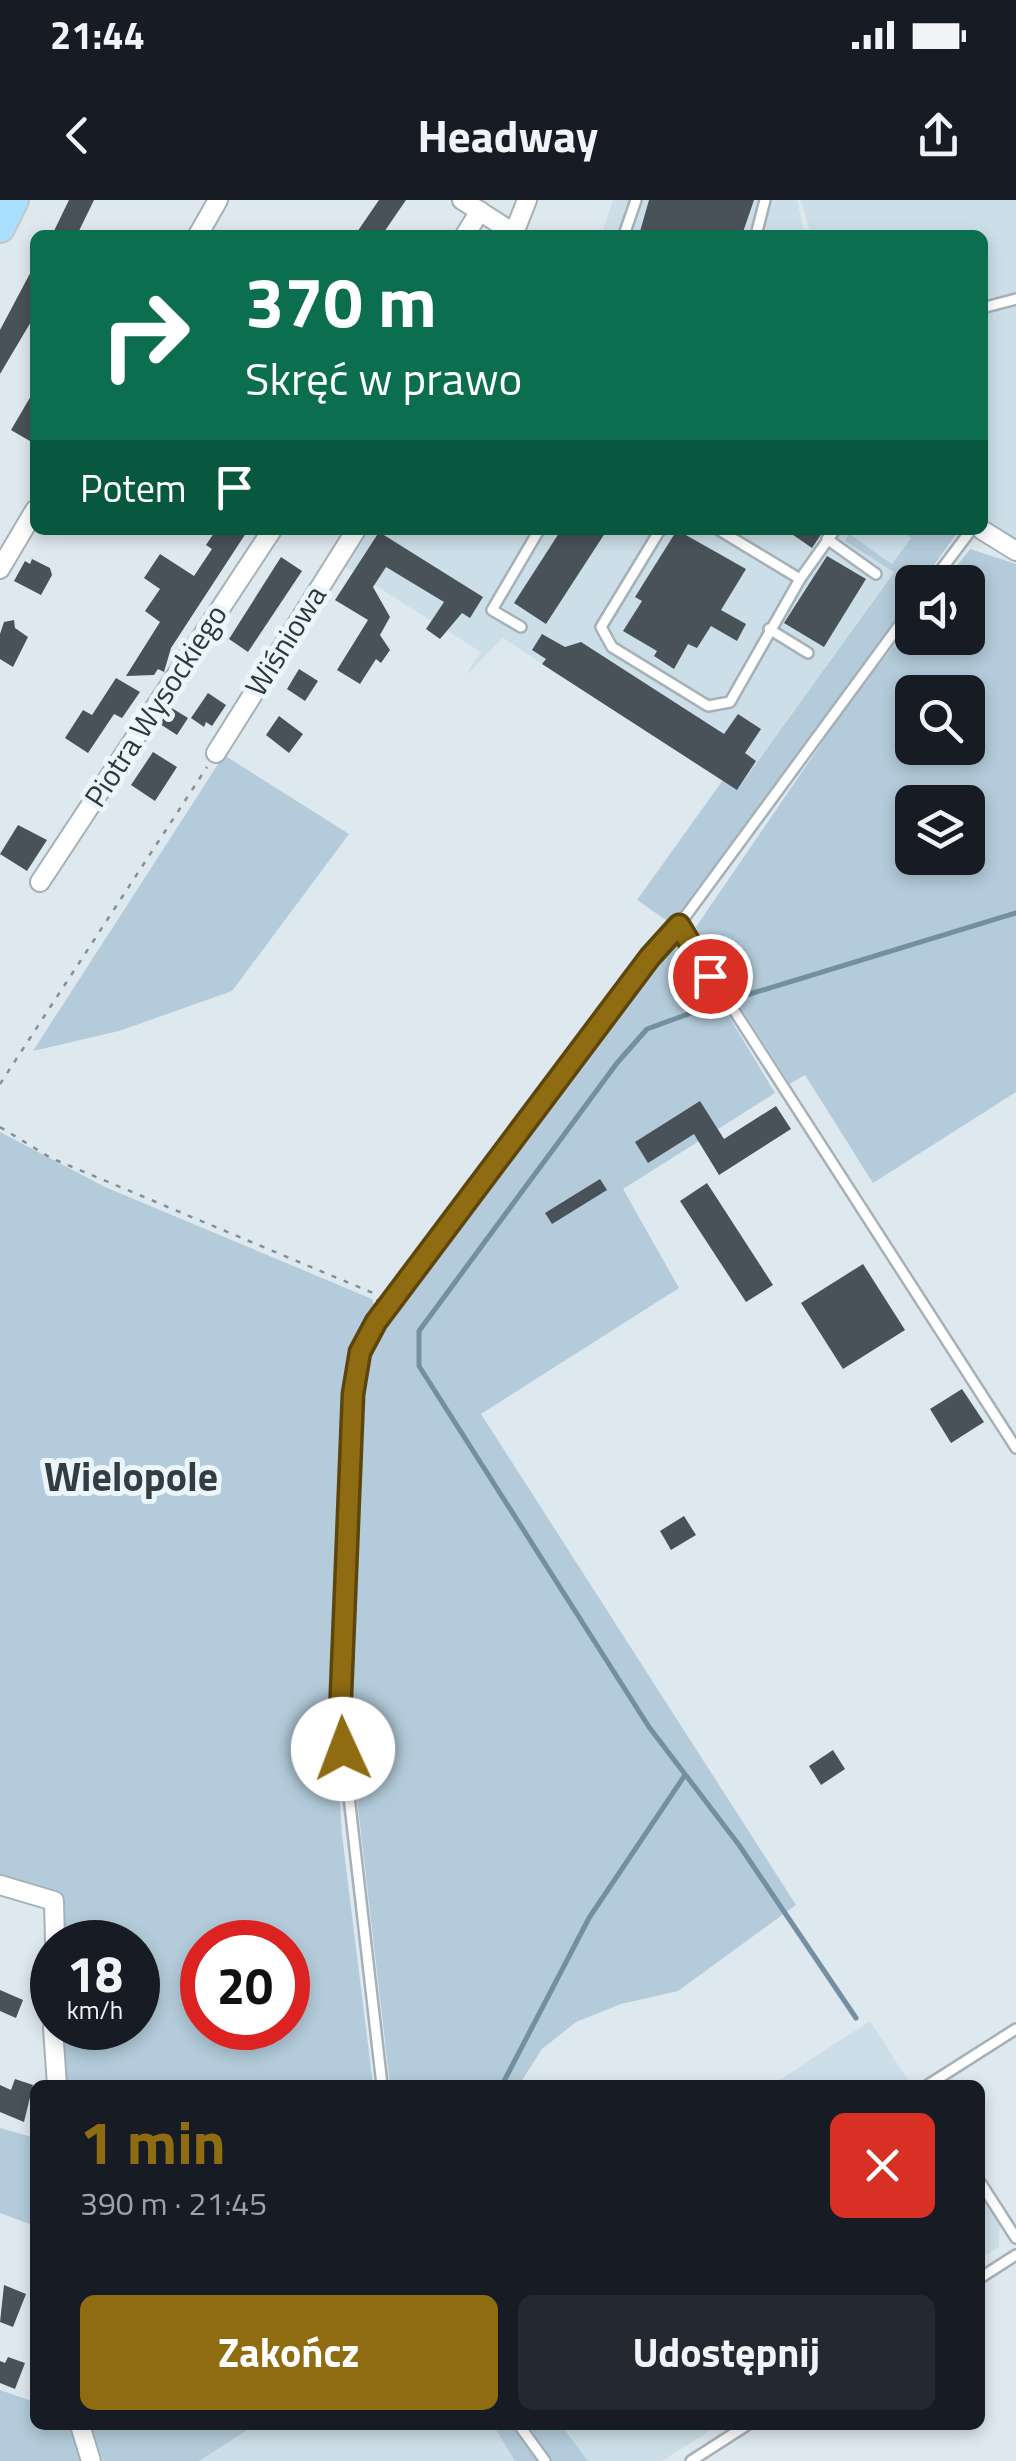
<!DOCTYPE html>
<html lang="pl">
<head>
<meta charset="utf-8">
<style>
  body { margin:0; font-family:"Titillium Web",sans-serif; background:#242831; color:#f1f3f6; height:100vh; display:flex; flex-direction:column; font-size:38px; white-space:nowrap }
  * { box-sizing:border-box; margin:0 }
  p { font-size:32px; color:#9ea1a6 }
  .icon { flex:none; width:55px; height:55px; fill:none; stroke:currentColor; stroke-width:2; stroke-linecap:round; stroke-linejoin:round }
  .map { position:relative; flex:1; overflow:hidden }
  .sheet { position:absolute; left:30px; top:1880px; width:955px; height:350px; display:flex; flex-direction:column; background:#171b24; border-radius:15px; box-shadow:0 5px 15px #0003 }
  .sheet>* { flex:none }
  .top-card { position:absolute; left:30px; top:30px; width:958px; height:305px; border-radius:15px; box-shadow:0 5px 15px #0003; background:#0b6e4f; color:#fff; overflow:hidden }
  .buttons { position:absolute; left:895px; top:365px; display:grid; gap:20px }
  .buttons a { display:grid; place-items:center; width:90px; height:90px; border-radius:15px; background:#171b24; box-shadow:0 5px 15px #0003; font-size:50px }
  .speed { position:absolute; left:30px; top:1720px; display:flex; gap:20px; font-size:50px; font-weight:700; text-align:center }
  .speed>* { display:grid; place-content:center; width:130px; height:130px; border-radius:50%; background:#171b24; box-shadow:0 5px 15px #0003; line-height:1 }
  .speed small { font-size:25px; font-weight:400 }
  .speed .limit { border:15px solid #d22; background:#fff; color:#111 }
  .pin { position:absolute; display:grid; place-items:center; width:85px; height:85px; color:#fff; margin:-42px; border:5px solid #fff; border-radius:50%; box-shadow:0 2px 10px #0007 }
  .me { position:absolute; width:110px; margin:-55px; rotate:358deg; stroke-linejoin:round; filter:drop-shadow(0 0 8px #0008) }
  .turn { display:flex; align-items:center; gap:35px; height:210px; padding:0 50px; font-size:45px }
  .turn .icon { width:130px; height:130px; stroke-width:2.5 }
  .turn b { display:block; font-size:70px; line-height:85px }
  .then { display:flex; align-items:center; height:95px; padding:0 50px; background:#0003; gap:20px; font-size:38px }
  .round { display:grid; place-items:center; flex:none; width:105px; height:105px; border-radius:15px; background:#242831 }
  .head { display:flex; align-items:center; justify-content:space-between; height:170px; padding:0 50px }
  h1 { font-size:60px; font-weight:700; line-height:75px; color:#8f6c11 }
  .action { display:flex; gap:20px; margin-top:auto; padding:20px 50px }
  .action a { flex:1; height:115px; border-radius:15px; background:#8f6c11; color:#fff; font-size:40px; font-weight:700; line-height:115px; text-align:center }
  .action a+a { background:#242831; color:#f1f3f6 }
  .status { display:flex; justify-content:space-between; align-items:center; height:70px; padding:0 50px; background:#171b24; direction:ltr }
  .status svg { height:28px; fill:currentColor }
  header { display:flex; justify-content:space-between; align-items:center; height:130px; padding:0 50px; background:#171b24; font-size:45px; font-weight:700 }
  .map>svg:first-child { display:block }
  .built { fill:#ccdee8 }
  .green { fill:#b3cbda; fill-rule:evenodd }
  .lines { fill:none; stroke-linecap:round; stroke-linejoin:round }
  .stream { stroke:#738fa0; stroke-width:5 }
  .building { fill:#495258 }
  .lane-casing { stroke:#a6b1b7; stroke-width:14 }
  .street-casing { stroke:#a6b1b7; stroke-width:22 }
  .primary-casing { stroke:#c6c7c8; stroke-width:32 }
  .path { stroke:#888f94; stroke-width:2.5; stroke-dasharray:5 8; stroke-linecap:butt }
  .lane { stroke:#fff; stroke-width:9 }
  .street { stroke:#fff; stroke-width:18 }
  .primary { stroke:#aae0fe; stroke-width:28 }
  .route-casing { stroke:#5d460b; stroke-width:25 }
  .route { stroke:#8f6c11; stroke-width:18 }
  .labels { text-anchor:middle; stroke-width:10; stroke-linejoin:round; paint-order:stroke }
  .street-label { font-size:30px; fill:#323639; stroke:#ebf6fc }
  .district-label { font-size:40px; font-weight:bold; fill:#343c41; stroke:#ebf6fc }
</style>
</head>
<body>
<div class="status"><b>21:44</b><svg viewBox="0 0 49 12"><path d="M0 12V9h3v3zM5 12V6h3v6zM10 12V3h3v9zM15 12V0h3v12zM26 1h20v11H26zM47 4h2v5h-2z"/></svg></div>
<header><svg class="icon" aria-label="back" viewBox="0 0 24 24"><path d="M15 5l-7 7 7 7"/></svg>Headway<svg class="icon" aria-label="share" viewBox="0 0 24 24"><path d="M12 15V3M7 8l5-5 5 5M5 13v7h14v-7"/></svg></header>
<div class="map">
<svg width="1016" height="2261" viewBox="0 0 1016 2261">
  <rect width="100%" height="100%" fill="#dee8ef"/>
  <g class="built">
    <path d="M613,0H797L805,35H601Z"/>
    <path d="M801,0H1016V342L983,321L982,35H811Z"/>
    <path d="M365,330H901L911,337L893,364L849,335L845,340L894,371L737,590L503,438L465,476L481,452L341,364Z"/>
    <path d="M870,1821L911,1885H772Z"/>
    <path d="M980,1993L1000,2024L999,2047L980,2059Z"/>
    <path d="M255,2225H493L515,2261H199Z"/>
    <path d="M561,2225H719L662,2261H588Z"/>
  </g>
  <g class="green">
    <path d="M901,330H959L922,382H912V396L883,438L682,713L669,722L637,700L723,580L738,589L894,372L845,341L849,334L892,364L911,338Z"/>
    <path d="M970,349L1016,364V892L873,983L805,875L790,884L710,759L696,727L847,506L912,422V438H968V382H944ZM912,492H968V548H912ZM912,602H968V658H912Z"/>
    <path d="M224,555L349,634L232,791L119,831L33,851Z"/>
    <path d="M678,732L775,893L623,989L679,1088L481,1214L796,1705L678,1791L621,1804L576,1822L542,1849L519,1885H390L347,1512L360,1183L367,1149L547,900Z"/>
    <path d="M0,932L105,987L372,1099L377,1112L355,1153L350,1174L335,1529L342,1635L373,1885H66L63,1828H138V1742H60L56,1691L0,1676ZM202,1742H288V1828H202Z"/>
    <path d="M0,1928L35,1938V2026L0,2013Z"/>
    <path d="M0,2190L35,2202V2225H72L76,2247L84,2261H0Z"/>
    <path d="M91,2225H255L199,2261H103Z"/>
    <path d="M493,2225H513L540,2261H515Z"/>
    <path d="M525,2225H561L588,2261H550Z"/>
  </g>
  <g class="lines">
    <g class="stream">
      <path d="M740,797L1016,713"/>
      <path d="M713,805L647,829L617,863L419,1131V1166L649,1527L739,1645L856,1818"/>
      <path d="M502,1885L589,1718L685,1575"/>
    </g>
  </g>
  <g class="building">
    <path d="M69,0H94L77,35H52Z"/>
    <path d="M379,0H406L382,35H355Z"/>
    <path d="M649,0H754L742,35H639Z"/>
    <path d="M35,64V115L0,174V130Z"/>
    <path d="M35,189V244L11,230Z"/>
    <path d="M216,330H248L171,448L164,472L158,469L154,475L126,476L160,422L145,411L160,389L144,378L160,354L194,376L212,349L206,345Z"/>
    <path d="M561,330H607L546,424L514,403Z"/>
    <path d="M677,330L746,369L721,410L746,424L737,441L711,426L697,448L688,444L674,469L654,456L657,451L623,431L642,401L635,397Z"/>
    <path d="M786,330H824L812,348Z"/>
    <path d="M379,332L483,397L470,418L462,413L440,439L426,429L444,402L386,367L373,387L390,417L380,435L390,450L381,463L376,459L360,484L337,470L368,420L335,400Z"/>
    <path d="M827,356L866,379L824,447L784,423Z"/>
    <path d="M281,357L302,371L248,452L229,439Z"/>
    <path d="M32,359L50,368L52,375L41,395L14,381L25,361L30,364Z"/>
    <path d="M14,420L15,428L28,437L13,467L0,459V434L4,422Z"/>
    <path d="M542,434L565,447L581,442L724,534L738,514L761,529L745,553L756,561L737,590L542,464L546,459L532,450Z"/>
    <path d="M299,469L318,481L305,501L287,489Z"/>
    <path d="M116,478L140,492L122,518L114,514L88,553L65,538L83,510L92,515Z"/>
    <path d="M208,493L226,505L212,526L206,522L204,527L191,518Z"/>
    <path d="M170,507L188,518L177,535L160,524Z"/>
    <path d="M279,516L303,534L289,553L266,535Z"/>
    <path d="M153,552L177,567L155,601L131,585Z"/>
    <path d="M18,625L47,640L27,671L0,654Z"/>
    <path d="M700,901L724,939L776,906L791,929L719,975L694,934L648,963L635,942Z"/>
    <path d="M600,979L607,990L552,1024L545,1013Z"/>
    <path d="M707,983L773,1085L746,1102L680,1001Z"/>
    <path d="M863,1064L905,1130L843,1169L801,1103Z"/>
    <path d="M962,1189L984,1222L951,1243L930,1209Z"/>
    <path d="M684,1316L696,1335L671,1350L660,1331Z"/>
    <path d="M833,1550L845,1569L821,1585L809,1566Z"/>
    <path d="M0,1790L23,1800L16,1818L0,1811Z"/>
    <path d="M15,1879L33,1885L24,1922L0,1912V1885L11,1890Z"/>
    <path d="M4,2085L26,2094L13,2127L0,2122Z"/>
    <path d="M8,2157L25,2163L15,2189L0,2183V2161L5,2163Z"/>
  </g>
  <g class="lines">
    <defs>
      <g id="lane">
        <path d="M624,35L636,0"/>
        <path d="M756,35L765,0"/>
        <path d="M982,108L1016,99"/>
        <path d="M660,330L601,427L612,447L708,506L730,502L800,379L835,330"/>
        <path d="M719,330L800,379"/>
        <path d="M827,339L876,374"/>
        <path d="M932,382L971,330"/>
        <path d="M912,408L679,725L1016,1248"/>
        <path d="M521,427L492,410L539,330"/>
        <path d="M769,429L808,453"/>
        <path d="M382,1885L340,1518L353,1194L360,1152L376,1123L650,757L679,725"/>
        <path d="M928,1885L1016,1829"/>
        <path d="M980,1982L1016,2038"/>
        <path d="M980,2078L1016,2055"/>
        <path d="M519,2225L545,2261"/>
        <path d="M691,2261L747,2225"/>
      </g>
      <g id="street">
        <path d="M462,0L517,35"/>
        <path d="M514,33L527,0"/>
        <path d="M198,35L218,0"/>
        <path d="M465,35L480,11"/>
        <path d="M982,330L1016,351"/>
        <path d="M0,369L35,310"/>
        <path d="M216,553L356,330"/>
        <path d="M40,682L272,330"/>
        <path d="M0,1685L54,1701L55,1742"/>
        <path d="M53,1828L57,1885"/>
        <path d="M80,2225L91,2261"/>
      </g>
      <path id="primary" d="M0,28L14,0"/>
    </defs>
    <use href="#lane" class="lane-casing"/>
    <use href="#street" class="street-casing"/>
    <use href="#primary" class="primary-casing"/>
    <g class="path">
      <path d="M0,884L207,567"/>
      <path d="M0,927L51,958L373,1093L378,1101"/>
    </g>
    <use href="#lane" class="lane"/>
    <use href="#street" class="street"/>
    <use href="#primary" class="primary"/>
  </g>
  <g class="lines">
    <defs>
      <path id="route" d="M343,1549L340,1518L353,1194L360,1152L376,1122L650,757L679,725L710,776"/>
    </defs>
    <use href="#route" class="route-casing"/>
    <use href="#route" class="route"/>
  </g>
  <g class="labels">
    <g class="street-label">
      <text transform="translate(286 441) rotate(-58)" y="10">Wiśniowa</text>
      <text transform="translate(156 506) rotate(-57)" y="10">Piotra Wysockiego</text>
    </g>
    <g class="district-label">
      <text x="131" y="1291">Wielopole</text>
    </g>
  </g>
</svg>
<div class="buttons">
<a><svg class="icon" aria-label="sound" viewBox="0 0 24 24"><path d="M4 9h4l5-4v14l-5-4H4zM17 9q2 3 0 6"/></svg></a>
<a><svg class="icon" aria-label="search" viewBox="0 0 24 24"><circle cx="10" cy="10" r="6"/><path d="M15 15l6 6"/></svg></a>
<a><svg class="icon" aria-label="layers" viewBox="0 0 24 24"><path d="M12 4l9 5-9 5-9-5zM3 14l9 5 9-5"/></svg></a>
</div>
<div class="speed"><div>18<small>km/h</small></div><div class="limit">20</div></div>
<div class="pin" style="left:710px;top:776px;background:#d93025"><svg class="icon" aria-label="arrive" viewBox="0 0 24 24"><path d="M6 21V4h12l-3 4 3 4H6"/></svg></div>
<svg class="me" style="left:343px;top:1549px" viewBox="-20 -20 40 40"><circle r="19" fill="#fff"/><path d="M0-13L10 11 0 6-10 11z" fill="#8f6c11"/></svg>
<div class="top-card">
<div class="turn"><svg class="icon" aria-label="right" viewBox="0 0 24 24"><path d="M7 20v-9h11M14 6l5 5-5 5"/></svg><div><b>370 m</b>Skręć w prawo</div></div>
<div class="then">Potem<svg class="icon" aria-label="arrive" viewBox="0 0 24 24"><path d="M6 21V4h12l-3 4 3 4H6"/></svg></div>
</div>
<section class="sheet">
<div class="head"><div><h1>1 min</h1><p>390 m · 21:45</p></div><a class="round" style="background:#d93025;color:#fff"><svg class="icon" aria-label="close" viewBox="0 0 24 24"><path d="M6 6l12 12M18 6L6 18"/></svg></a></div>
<div class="action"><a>Zakończ</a><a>Udostępnij</a></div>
</section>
</div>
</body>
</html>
